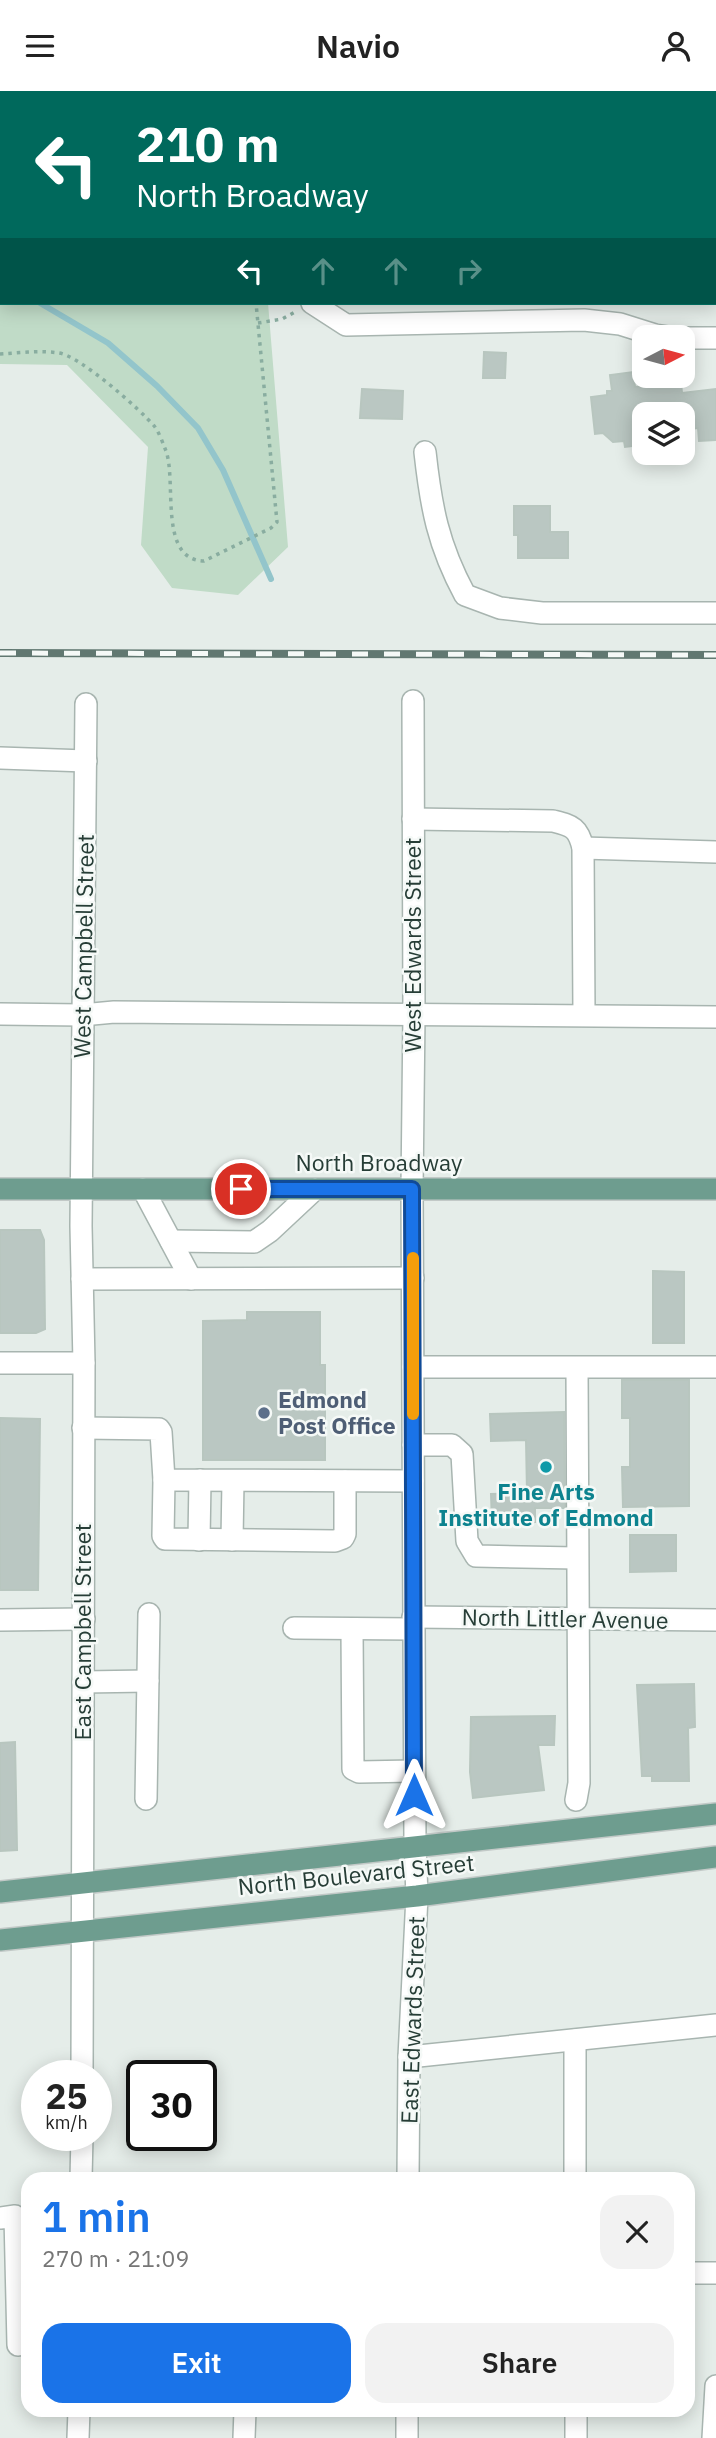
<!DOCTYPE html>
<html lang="en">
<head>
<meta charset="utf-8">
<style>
  body { margin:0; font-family:"IBM Plex Sans",sans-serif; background:#f2f2f2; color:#222; height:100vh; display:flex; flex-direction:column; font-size:26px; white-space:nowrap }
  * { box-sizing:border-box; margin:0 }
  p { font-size:23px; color:#767676 }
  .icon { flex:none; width:38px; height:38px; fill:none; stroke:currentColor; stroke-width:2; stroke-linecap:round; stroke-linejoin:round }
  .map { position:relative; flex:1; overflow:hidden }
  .details { position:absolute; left:21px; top:2081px; width:674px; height:245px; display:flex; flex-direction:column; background:#fff; border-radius:21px; box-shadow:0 4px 18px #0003 }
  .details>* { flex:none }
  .banner { position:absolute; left:0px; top:0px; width:718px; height:214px; box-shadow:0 4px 18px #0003; background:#00695c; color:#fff; overflow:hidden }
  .needle { width:46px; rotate:84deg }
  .fabs { position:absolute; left:632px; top:234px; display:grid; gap:14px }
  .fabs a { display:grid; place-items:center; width:63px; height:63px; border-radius:14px; background:#fff; box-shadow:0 4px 18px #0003; font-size:35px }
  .speed { position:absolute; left:21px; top:1969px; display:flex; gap:14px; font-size:35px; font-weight:700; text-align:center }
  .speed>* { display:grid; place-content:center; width:91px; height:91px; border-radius:50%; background:#fff; box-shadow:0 4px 18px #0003; line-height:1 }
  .speed small { font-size:18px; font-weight:400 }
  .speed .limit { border:4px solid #111; border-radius:10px; background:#fff; color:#111 }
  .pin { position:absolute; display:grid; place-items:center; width:60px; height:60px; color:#fff; margin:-30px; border:4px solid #fff; border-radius:50%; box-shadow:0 2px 7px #0007 }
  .me { position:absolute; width:77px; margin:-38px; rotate:0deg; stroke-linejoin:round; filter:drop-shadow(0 0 5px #0008) }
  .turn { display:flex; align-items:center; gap:24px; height:147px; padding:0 21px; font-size:32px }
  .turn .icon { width:91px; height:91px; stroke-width:2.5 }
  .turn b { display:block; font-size:49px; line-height:60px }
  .lanes { display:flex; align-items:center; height:66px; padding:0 21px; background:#0003; justify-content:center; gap:35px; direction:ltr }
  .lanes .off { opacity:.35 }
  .round { display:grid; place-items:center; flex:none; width:74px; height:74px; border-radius:21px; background:#f2f2f2 }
  .summary { display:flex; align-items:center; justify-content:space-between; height:119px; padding:0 21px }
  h1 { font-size:42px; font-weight:600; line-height:52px; color:#1a73e8 }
  .cta { display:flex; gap:14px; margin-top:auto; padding:14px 21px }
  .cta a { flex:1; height:80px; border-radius:21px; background:#1a73e8; color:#fff; font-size:28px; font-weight:600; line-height:80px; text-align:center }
  .cta a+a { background:#f2f2f2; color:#222 }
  header { display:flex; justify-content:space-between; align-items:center; height:91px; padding:0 21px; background:#fff; font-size:32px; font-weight:600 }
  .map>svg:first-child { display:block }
  .green { fill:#c0dbc7 }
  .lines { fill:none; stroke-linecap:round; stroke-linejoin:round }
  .stream { stroke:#93c5cb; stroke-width:6 }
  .building { fill:#bac7c2; stroke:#b8c6bf; stroke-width:2 }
  .minor-casing { stroke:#a8b5b0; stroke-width:24 }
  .major-casing { stroke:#c2c9c7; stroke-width:24 }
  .path { stroke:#89ada0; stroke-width:3.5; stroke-dasharray:3.5 5; stroke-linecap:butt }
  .minor { stroke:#fff; stroke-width:21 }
  .major { stroke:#6e9d8f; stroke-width:21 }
  .rail-casing { stroke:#617871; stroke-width:8 }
  .rail { stroke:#f5f9f7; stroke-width:5; stroke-dasharray:16; stroke-linecap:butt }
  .route-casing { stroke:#114b97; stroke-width:18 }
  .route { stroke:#1a73e8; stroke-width:12 }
  .slow { stroke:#f59e0b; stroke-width:12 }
  .service-dot { fill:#5c6f8a; stroke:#f5f9f7; stroke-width:2.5 }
  .culture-dot { fill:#0f9aa8; stroke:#f5f9f7; stroke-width:2.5 }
  .labels { text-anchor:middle; stroke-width:5; stroke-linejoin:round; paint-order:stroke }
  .street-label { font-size:23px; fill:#263d36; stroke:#f5f9f7 }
  .service-label { font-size:23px; font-weight:bold; fill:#4e5e75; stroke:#f5f9f7; text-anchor:start }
  .culture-label { font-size:23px; font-weight:bold; fill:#0d838f; stroke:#f5f9f7 }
</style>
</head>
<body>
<header><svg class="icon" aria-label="menu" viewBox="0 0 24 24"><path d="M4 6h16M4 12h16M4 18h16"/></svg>Navio<svg class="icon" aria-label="person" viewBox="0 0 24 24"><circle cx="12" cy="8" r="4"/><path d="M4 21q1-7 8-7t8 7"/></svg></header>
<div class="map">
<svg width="716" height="2347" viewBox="0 0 716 2347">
  <rect width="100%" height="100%" fill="#e5ede9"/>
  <path class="green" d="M0,0H250V2H2V212H268L288,456L238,504L172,497L141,454L148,356L67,274L0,273Z"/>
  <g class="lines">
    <g class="stream">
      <path d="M0,184L2,186"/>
      <path d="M40,212L108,252L157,295L198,337L223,379L271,488"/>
    </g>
  </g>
  <g class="building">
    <path d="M484,261L506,262L505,287H483Z"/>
    <path d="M633,281L635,296L681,291L682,302L716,298V349L699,350L698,337L682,339V324H638L642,354L625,356L624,350L613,351L603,342L595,343L591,306L607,304V300H612L610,284Z"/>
    <path d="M362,298L403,300L402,328L360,327Z"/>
    <path d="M514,415H550V441H568V467H518V444H514Z"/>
    <path d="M0,1139H40L44,1149L45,1238L36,1242H0Z"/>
    <path d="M653,1180L684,1181V1252H653Z"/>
    <path d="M247,1221H320V1274H325V1369H203V1230L247,1229Z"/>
    <path d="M622,1289H689V1415L623,1416L622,1376H630V1327H622Z"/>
    <path d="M564,1321L565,1417H535V1431L492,1432L491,1403L527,1402L526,1349L491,1350L490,1323Z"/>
    <path d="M0,1327L40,1328L38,1499H0Z"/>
    <path d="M630,1444H676V1480L630,1481Z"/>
    <path d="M694,1593L695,1636L688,1637L689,1690H652V1685H642L637,1594Z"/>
    <path d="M555,1625L554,1654H538L544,1699L473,1707L470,1681L471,1626Z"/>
    <path d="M15,1651L17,1759L0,1760V1652Z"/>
  </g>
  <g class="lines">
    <defs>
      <g id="minor">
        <path d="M312,212L346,234L584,229L620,233L655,244L675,247"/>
        <path d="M682,247H716"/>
        <path d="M425,361C431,416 438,454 465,504L500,517L542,522H716"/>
        <path d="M0,667L86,670"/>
        <path d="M413,728L553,730C572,735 578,736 583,757L584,924"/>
        <path d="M583,757L716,761"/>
        <path d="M0,923L82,924L114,921L716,926"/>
        <path d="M143,1098L191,1188"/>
        <path d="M171,1150L254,1151L270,1140L315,1098"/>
        <path d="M82,1188L413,1187"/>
        <path d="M0,1272H84"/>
        <path d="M413,1276H716"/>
        <path d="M83,1337L159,1338L161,1341L164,1389L413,1390"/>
        <path d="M413,1354H452L462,1363L467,1450L476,1465L576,1467"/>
        <path d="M164,1389L163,1445L165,1448L335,1450L343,1447L345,1443V1390"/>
        <path d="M199,1449L200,1389"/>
        <path d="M232,1449L233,1390"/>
        <path d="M413,1526L716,1529"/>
        <path d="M0,1529L84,1528"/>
        <path d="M294,1537L413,1538"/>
        <path d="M352,1538L353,1678L359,1681L414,1680"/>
        <path d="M83,1591L148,1590"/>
        <path d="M146,1708L149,1523"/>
        <path d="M576,1709L579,1692L577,1277"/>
        <path d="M575,1949V2088"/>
        <path d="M409,1966L716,1934"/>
        <path d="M82,1984L84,1272L81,1135L86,613"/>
        <path d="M81,2088L82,2044"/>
        <path d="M408,2088L409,1966L417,1805L415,1755L412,1098L414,923L413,610"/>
        <path d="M0,2127L15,2125L18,2254"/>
        <path d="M688,2182H716"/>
        <path d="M407,2319V2347"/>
        <path d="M576,2319V2347"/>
        <path d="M78,2347L79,2319"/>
        <path d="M244,2347L245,2319"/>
        <path d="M713,2347L716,2295"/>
      </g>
      <g id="major">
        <path d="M0,1098H716"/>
        <path d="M0,1801L716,1723"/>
        <path d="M0,1849L417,1805L716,1766"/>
      </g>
    </defs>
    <use href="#minor" class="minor-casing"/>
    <use href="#major" class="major-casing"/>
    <g class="path">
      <path d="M236,0V2"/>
      <path d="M258,232L282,228L295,221"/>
      <path d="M0,263C19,262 40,259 59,262C80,265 140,318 155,336C160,343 163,353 166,360C177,391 158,469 204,470L271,437L277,431L256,212"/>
    </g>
    <use href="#minor" class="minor"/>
    <use href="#major" class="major"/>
    <defs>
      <path id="rail" d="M0,562L716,564"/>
    </defs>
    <use href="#rail" class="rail-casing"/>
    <use href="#rail" class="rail"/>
  </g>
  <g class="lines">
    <defs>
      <path id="route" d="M241,1098H412L414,1704"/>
    </defs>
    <use href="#route" class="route-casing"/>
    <use href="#route" class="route"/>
    <path class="slow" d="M413,1323V1167"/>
  </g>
  <circle class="service-dot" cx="264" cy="1322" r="7"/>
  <circle class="culture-dot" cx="546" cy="1376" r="7"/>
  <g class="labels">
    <g class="street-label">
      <text transform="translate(413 854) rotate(-90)" y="8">West Edwards Street</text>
      <text transform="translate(84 855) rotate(-89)" y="8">West Campbell Street</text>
      <text x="379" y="1080">North Broadway</text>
      <text transform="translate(565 1528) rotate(1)" y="8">North Littler Avenue</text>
      <text transform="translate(83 1541) rotate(-90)" y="8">East Campbell Street</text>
      <text transform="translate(356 1784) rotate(-6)" y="8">North Boulevard Street</text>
      <text transform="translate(413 1929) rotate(-88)" y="8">East Edwards Street</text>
    </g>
    <g class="service-label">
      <text x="278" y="1317">Edmond<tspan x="278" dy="26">Post Office</tspan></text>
    </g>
    <g class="culture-label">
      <text x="546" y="1409">Fine Arts<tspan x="546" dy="26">Institute of Edmond</tspan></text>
    </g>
  </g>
</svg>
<div class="fabs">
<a><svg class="needle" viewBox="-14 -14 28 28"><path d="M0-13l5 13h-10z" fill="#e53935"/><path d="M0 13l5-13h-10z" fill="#767676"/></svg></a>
<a><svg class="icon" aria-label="layers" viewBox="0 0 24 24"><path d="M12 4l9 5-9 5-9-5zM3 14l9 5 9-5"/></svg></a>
</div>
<div class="speed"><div>25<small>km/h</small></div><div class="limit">30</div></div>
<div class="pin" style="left:241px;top:1098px;background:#d93025"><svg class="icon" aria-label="arrive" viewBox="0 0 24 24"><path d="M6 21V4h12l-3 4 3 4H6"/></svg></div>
<svg class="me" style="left:414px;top:1704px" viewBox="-20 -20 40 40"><path d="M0-17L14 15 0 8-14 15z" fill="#1a73e8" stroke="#fff" stroke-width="4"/></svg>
<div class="banner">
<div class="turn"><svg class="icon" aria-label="left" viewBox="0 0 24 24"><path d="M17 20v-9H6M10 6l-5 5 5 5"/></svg><div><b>210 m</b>North Broadway</div></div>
<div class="lanes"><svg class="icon" aria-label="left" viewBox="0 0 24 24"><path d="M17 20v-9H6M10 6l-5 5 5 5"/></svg><svg class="icon off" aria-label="ahead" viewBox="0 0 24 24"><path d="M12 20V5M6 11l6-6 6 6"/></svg><svg class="icon off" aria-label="ahead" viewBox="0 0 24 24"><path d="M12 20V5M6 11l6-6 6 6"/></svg><svg class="icon off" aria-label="right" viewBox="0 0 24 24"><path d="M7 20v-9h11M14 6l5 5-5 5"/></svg></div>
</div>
<section class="details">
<div class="summary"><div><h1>1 min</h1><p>270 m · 21:09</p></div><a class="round"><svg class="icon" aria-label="close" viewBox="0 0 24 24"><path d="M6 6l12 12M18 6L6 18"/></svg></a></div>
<div class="cta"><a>Exit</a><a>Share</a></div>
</section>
</div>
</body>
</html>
